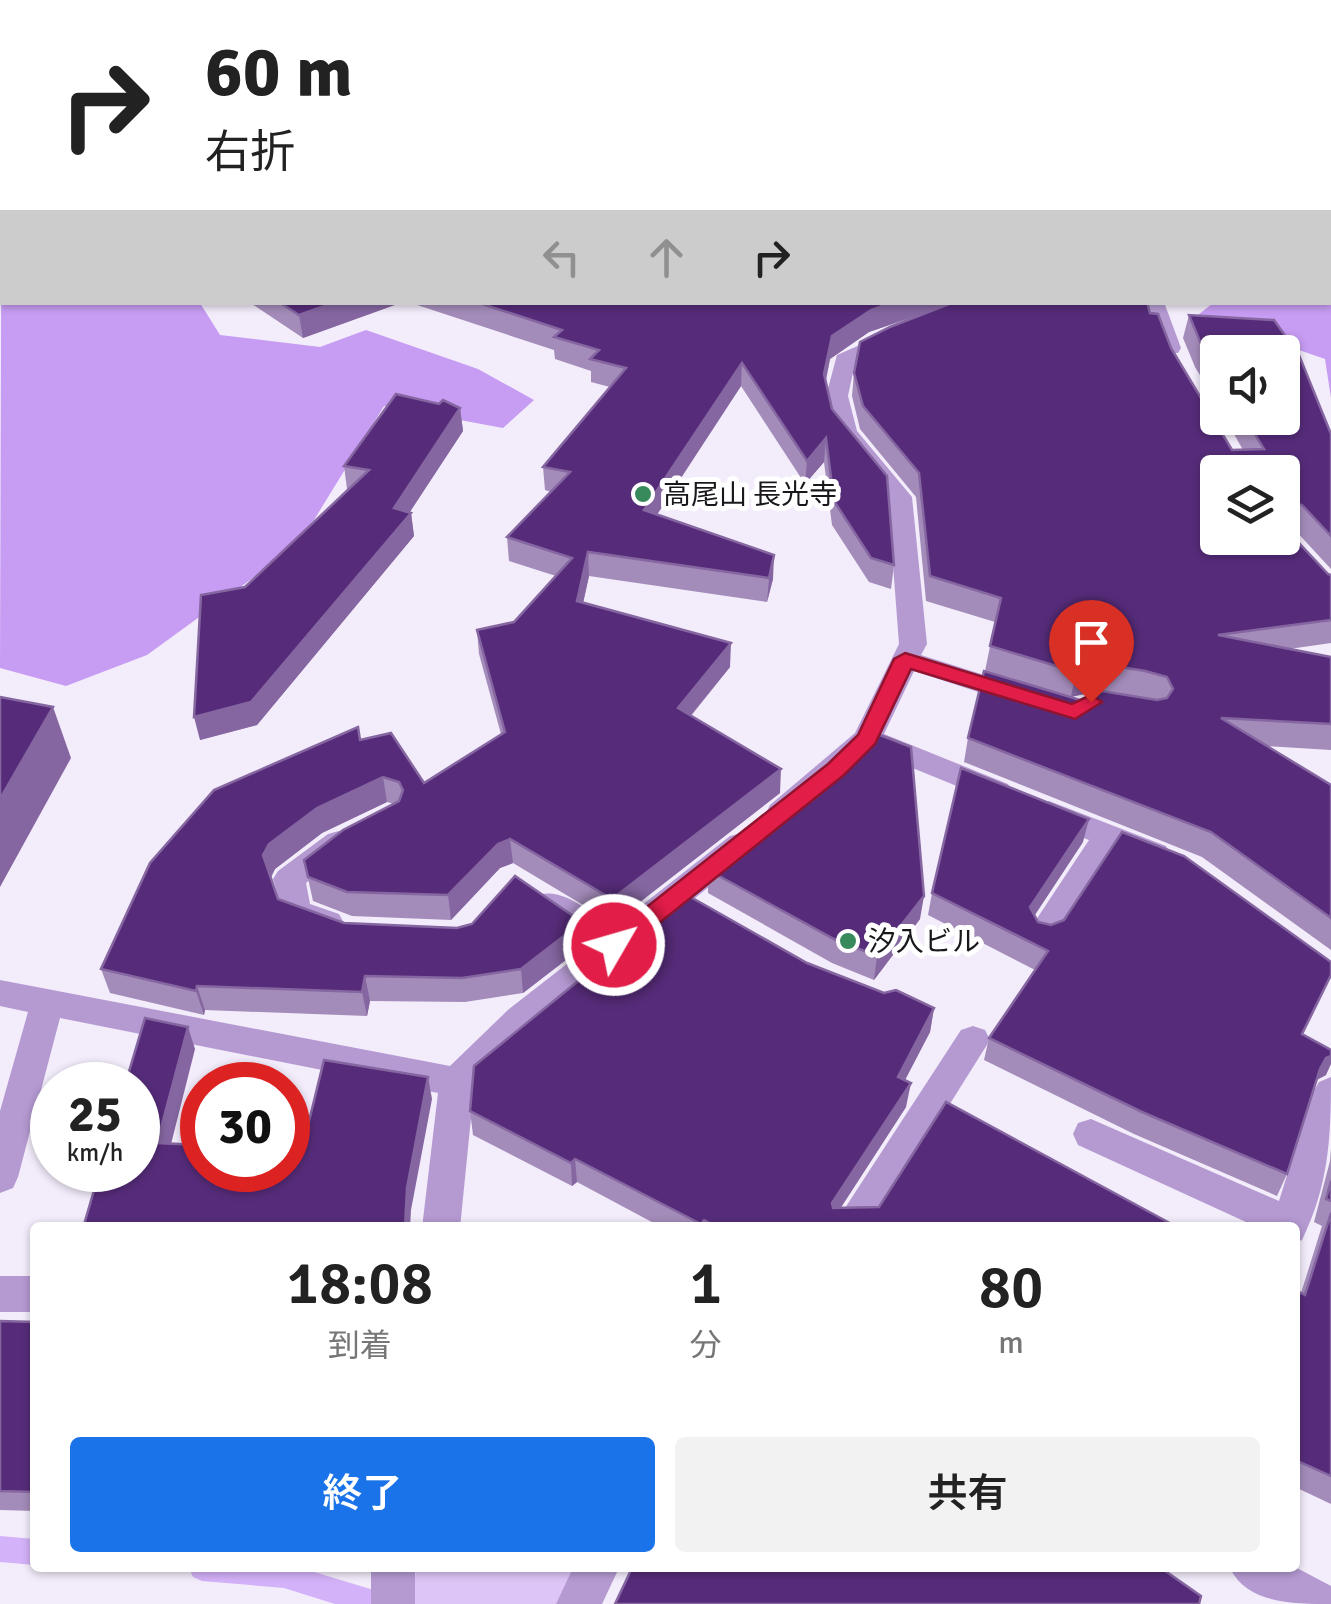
<!DOCTYPE html>
<html lang="ja">
<head>
<meta charset="utf-8">
<style>
  body { margin:0; font-family:Signika,"Noto Sans JP",sans-serif; background:#f2f2f2; color:#222; height:100vh; display:flex; flex-direction:column; font-size:38px; white-space:nowrap }
  * { box-sizing:border-box; margin:0 }
  p { font-size:32px; color:#767676 }
  .icon { flex:none; width:55px; height:55px; fill:none; stroke:currentColor; stroke-width:2; stroke-linecap:round; stroke-linejoin:round }
  .map { position:relative; flex:1; overflow:hidden }
  .details { position:absolute; left:30px; top:1222px; width:1270px; height:350px; display:flex; flex-direction:column; background:#fff; border-radius:10px; box-shadow:0 2px 8px #0004 }
  .details>* { flex:none }
  .banner { position:absolute; left:0px; top:0px; width:1332px; height:305px; box-shadow:0 2px 8px #0004; background:#fff; color:#222; overflow:hidden }
  .buttons { position:absolute; left:1200px; top:335px; display:grid; gap:20px }
  .buttons a { display:grid; place-items:center; width:100px; height:100px; border-radius:10px; background:#fff; box-shadow:0 2px 8px #0004; font-size:50px }
  .speed { position:absolute; left:30px; top:1062px; display:flex; gap:20px; font-size:50px; font-weight:700; text-align:center }
  .speed>* { display:grid; place-content:center; width:130px; height:130px; border-radius:50%; background:#fff; box-shadow:0 2px 8px #0004; line-height:1 }
  .speed small { font-size:25px; font-weight:400 }
  .speed .limit { border:15px solid #d22; background:#fff; color:#111 }
  .pin { position:absolute; display:grid; place-items:center; width:85px; height:85px; color:#fff; margin:-102px -42px; border-radius:50% 50% 50% 0; rotate:-45deg; box-shadow:0 0 10px #0007 }
  .pin .icon { rotate:45deg }
  .me { position:absolute; width:110px; margin:-55px; rotate:52deg; stroke-linejoin:round; filter:drop-shadow(0 0 8px #0008) }
  .turn { display:flex; align-items:center; gap:35px; height:210px; padding:0 40px; font-size:45px }
  .turn .icon { width:130px; height:130px; stroke-width:2.5 }
  .turn b { display:block; font-size:70px; line-height:85px }
  .lanes { display:flex; align-items:center; height:95px; padding:0 40px; background:#0003; justify-content:center; gap:50px; direction:ltr }
  .lanes .off { opacity:.35 }
  .eta { display:flex; justify-content:space-evenly; align-items:center; height:170px; text-align:center }
  .eta b { font-size:60px; font-weight:600; line-height:70px }
  .action { display:flex; gap:20px; margin-top:auto; padding:20px 40px }
  .action a { flex:1; height:115px; border-radius:10px; background:#1a73e8; color:#fff; font-size:40px; font-weight:600; line-height:115px; text-align:center }
  .action a+a { background:#f2f2f2; color:#222 }
  .map>svg:first-child { display:block }
  .green { fill:#ddc5f8 }
  .forest { fill:#c79cf3 }
  .lines { fill:none; stroke-linecap:round; stroke-linejoin:round }
  .stream { fill:#d4b2f9; fill-rule:evenodd }
  .minor { fill:#b59ad2; fill-rule:evenodd }
  .wall { fill:#a48cba; fill-rule:evenodd }
  .shaded-wall { fill:#8566a1 }
  .building { fill:#562c7a; stroke:#8566a1; stroke-width:2.5 }
  .route { fill:#e11d48; stroke:#92132f; stroke-width:2.5 }
  .poi-dot { fill:#388a5c; stroke:#fff; stroke-width:4 }
  .labels { text-anchor:middle; stroke-width:10; stroke-linejoin:round; paint-order:stroke }
  .poi-label { font-size:28px; fill:#1a171c; stroke:#fff; text-anchor:start }
</style>
</head>
<body>
<div class="map">
<svg width="1331" height="1604" viewBox="0 0 1331 1604">
  <rect width="100%" height="100%" fill="#f3ecfb"/>
  <path class="green" d="M416,1568H576L557,1604H412Z"/>
  <g class="forest">
    <path d="M2,30V302L200,303L220,335L320,347L366,330L478,369L534,400L503,428L384,406L314,520L268,567L147,655L66,686L0,668Z"/>
    <path d="M1331,200V398L1325,359L1198,315L1213,303L1330,302Z"/>
  </g>
  <g class="lines">
    <g class="stream">
      <path d="M0,1536L35,1539V1565L0,1562Z"/>
      <path d="M189,1568H301L377,1591L386,1595L390,1604H335L284,1588L202,1581L193,1577Z"/>
    </g>
    <g class="minor">
      <path d="M1331,183V195L1330,196V184Z"/>
      <path d="M1143,302H1164L1181,348L1178,353H1162Z"/>
      <path d="M894,330L905,336L902,341L855,363L848,396L857,431L912,497L927,644L921,655L1031,690L1035,697L1031,704L1021,706L914,671L884,734L1008,784L1012,791L1008,798L997,801L986,798L871,751L792,821L781,824L770,821L766,813L770,805L855,733L899,644L888,498L834,432L826,396L837,355Z"/>
      <path d="M1049,801L1166,846L1170,854L1166,862L1155,865L1114,850L1055,941L1044,944L1033,941L1028,932L1089,840L1038,820L1034,812L1038,804Z"/>
      <path d="M339,831L350,834L354,842L350,850L306,883L310,904L339,914L344,923L339,932L328,935L285,920L273,879L278,871L328,834Z"/>
      <path d="M741,833L752,836L756,844L752,852L533,1029L474,1088L460,1228H422L438,1093L60,1018L18,1177L13,1188L0,1193V1111L28,1012L0,1006V980L450,1066L509,1009L590,946L539,911L534,903L539,895C564,887 592,914 613,928L730,836Z"/>
      <path d="M973,1026L985,1030L990,1040L872,1228H832L961,1030Z"/>
      <path d="M1331,1077C1331,1137 1329,1185 1302,1240L1295,1243V1228H1259L1078,1145L1073,1134L1078,1123L1091,1119L1279,1201L1313,1092L1319,1082Z"/>
      <rect x="0" y="1276" width="35" height="36"/>
      <path d="M1295,1567L1331,1586V1604C1294,1604 1247,1604 1230,1568Z"/>
      <rect x="371" y="1568" width="44" height="36"/>
      <path d="M573,1568H619L602,1604H556Z"/>
    </g>
  </g>
  <g class="wall">
    <path d="M473,0H833L837,2H473Z"/>
    <path d="M249,302H403L303,338Z"/>
    <path d="M408,302H1147L1150,313L1232,450H1243L1225,418H1282L1218,352V405L1195,367L1183,338L1189,315L1331,434V569L1294,529L1284,527L1328,574L1331,575V643L1289,649L1331,657V750L1267,746L1331,785V950L1202,857L964,762L968,738L1080,700L1151,699L1102,690L1071,697L985,671L995,622L926,601L916,497L860,429L852,396L854,373L934,310L869,332L830,359L826,381L832,409L894,565L891,589L869,582L832,525L824,462L805,484L741,386L657,515L773,579L767,602L589,576L583,603L730,667L691,716L780,793L613,923L513,863L500,868L451,920L352,916L313,901L304,860L394,804L387,802L322,833L275,869L271,878L278,899L344,923L584,946L523,993L465,1002L370,1001L367,1016L205,1010L204,1015L110,993L101,969L361,740L424,783L501,734L479,654L477,630L514,622L556,576L509,561L507,537L551,492L545,490L543,467L610,387L591,382V371L555,359L554,350ZM1282,472V538H1218Z"/>
    <path d="M439,404L460,408L463,431L409,513H411L414,536L257,725L200,740L245,587L349,489H347L344,466Z"/>
    <path d="M1083,842L1034,916L1038,922L1051,925L1303,1034L1326,1075L1317,1080L1287,1174L1277,1196L1134,1134L984,1060L989,1038L1035,970L928,915L932,893Z"/>
    <path d="M708,870L920,919L874,980L832,963L708,893Z"/>
    <path d="M680,891L807,963L884,993L934,1008L930,1032L905,1080L906,1107L841,1207L1179,1228H663L577,1182L572,1186L473,1135L470,1111L597,966L596,957Z"/>
    <path d="M1331,1149V1504L1295,1487V1290L1301,1293L1322,1226L1314,1222L1330,1161Z"/>
    <path d="M0,1321L35,1322V1511L0,1510Z"/>
  </g>
  <g class="shaded-wall">
    <path d="M0,0H7L8,2H2V13L0,14Z"/>
    <path d="M336,302H403L303,338L299,315Z"/>
    <path d="M893,302H956L869,332L830,359L822,397L824,374L832,336L871,310Z"/>
    <path d="M742,363L741,386L644,534V510Z"/>
    <path d="M460,408L463,431L402,524L411,513L414,536L257,725L200,740L194,717L394,508Z"/>
    <path d="M826,438L824,462L805,484L807,461Z"/>
    <path d="M588,552L589,576L578,626L577,601Z"/>
    <path d="M774,555L773,579L767,602L769,578Z"/>
    <path d="M731,643L730,667L677,732L678,708Z"/>
    <path d="M1108,665L1102,690L1071,697L1076,672Z"/>
    <path d="M53,707L71,758L0,887V799Z"/>
    <path d="M781,769L780,793L613,923L612,899Z"/>
    <path d="M383,777L387,802L322,833L275,869L269,880L263,855L269,844L317,808Z"/>
    <path d="M1089,819L1083,842L1025,930L1030,907Z"/>
    <path d="M510,839L513,863L500,868L451,920L448,895L498,844Z"/>
    <path d="M924,896L920,919L874,980L877,956Z"/>
    <path d="M582,922L584,946L523,993L521,969Z"/>
    <path d="M365,976L370,1001L367,1016L362,992Z"/>
    <path d="M197,986L205,1010L204,1015L196,991Z"/>
    <path d="M934,1008L930,1032L894,1101L898,1077Z"/>
    <path d="M188,1027L195,1049L166,1164L157,1143Z"/>
    <path d="M1331,1056V1064L1326,1075L1316,1080L1309,1091L1326,1058Z"/>
    <path d="M428,1077L432,1099L411,1210L410,1228H405L407,1188Z"/>
    <path d="M911,1083L906,1107L829,1226L832,1203Z"/>
    <path d="M575,1159L577,1182L572,1186L571,1163Z"/>
  </g>
  <g class="building">
    <path d="M585,0H833L837,2H584Z"/>
    <path d="M1003,0H1331V69L1330,2H999Z"/>
    <path d="M279,302H336L299,315Z"/>
    <path d="M476,302H893L871,310L832,336L824,374L832,409L887,476L894,565L871,558L834,501L826,438L807,461L742,363L644,510L774,555L769,578L588,552L577,601L731,643L678,708L781,769L612,899L510,839L498,844L448,895L347,892L308,877L304,860L343,830L399,801L403,790L399,782L383,777L317,808L269,844L263,855L278,899L344,923L457,928L472,924L515,876L582,922L521,969L462,978L365,976L362,992L197,986L196,991L101,969L150,863L214,790L358,727L360,740L391,733L424,783L505,732L477,630L514,622L572,558L507,537L570,472L543,467L626,368L590,359L599,350L554,337L562,330Z"/>
    <path d="M954,302H1147L1150,313L1158,314L1171,348L1232,450L1264,449L1245,418H1282V352H1218V372L1201,344L1189,315L1274,320L1299,355L1331,434V536L1302,505L1291,502L1286,510H1282V472H1218V538H1282V525L1328,574L1331,575V620L1218,635L1331,657V724L1221,718L1331,785V918L1211,832L968,738L984,671L1080,700L1102,691L1157,700L1167,698L1173,689L1167,677L1145,671L1108,665L1076,672L990,646L1001,598L930,576L919,473L863,406L854,373L860,342L890,327Z"/>
    <path d="M396,394L439,404L443,400L460,408L394,508L411,513L251,702L194,717L201,595L245,587L369,470L344,466Z"/>
    <path d="M0,697L53,707L0,799Z"/>
    <path d="M875,733L911,747L924,896L877,956L834,939L708,870L809,786L813,789Z"/>
    <path d="M961,768L1089,819L1030,907L1038,922L1051,925L1064,920L1122,832L1184,856L1331,962V975L1302,1034L1331,1050V1056L1326,1058L1320,1069L1287,1174L1142,1112L989,1038L1048,951L932,893Z"/>
    <path d="M680,891L807,963L884,993L896,990L934,1008L898,1077L911,1083L832,1203L833,1208L879,1207L946,1102L1179,1228H719L704,1220L701,1224L575,1159L571,1163L470,1111L474,1066L610,955L596,957Z"/>
    <path d="M145,1018L188,1027L157,1143L202,1145V1170H288V1149L302,1150L324,1060L428,1077L407,1188L405,1228H83L100,1170H138V1085H125Z"/>
    <path d="M1331,1181V1201L1326,1199Z"/>
    <path d="M1331,1213V1476L1295,1460V1290L1305,1295Z"/>
    <path d="M0,1321L35,1322V1492L0,1491Z"/>
    <path d="M632,1568H1161L1201,1596L1199,1604H615Z"/>
  </g>
  <path class="route" d="M905,653L1072,704L1091,695L1102,702L1075,719L911,669L875,744L844,775L623,952H606L602,945L606,939L828,764L858,735L894,659Z"/>
  <g class="poi-dot">
    <circle cx="643" cy="494" r="10"/>
    <circle cx="848" cy="941" r="10"/>
  </g>
  <g class="labels">
    <g class="poi-label">
      <text x="663" y="504">高尾山 長光寺</text>
      <text x="868" y="951">汐入ビル</text>
    </g>
  </g>
</svg>
<div class="buttons">
<a><svg class="icon" aria-label="sound" viewBox="0 0 24 24"><path d="M4 9h4l5-4v14l-5-4H4zM17 9q2 3 0 6"/></svg></a>
<a><svg class="icon" aria-label="layers" viewBox="0 0 24 24"><path d="M12 4l9 5-9 5-9-5zM3 14l9 5 9-5"/></svg></a>
</div>
<div class="speed"><div>25<small>km/h</small></div><div class="limit">30</div></div>
<div class="pin" style="left:1091px;top:702px;background:#d93025"><svg class="icon" aria-label="arrive" viewBox="0 0 24 24"><path d="M6 21V4h12l-3 4 3 4H6"/></svg></div>
<svg class="me" style="left:614px;top:945px" viewBox="-20 -20 40 40"><circle r="17" fill="#e11d48" stroke="#fff" stroke-width="3"/><path d="M0-11L8 9 0 5-8 9z" fill="#fff"/></svg>
<div class="banner">
<div class="turn"><svg class="icon" aria-label="right" viewBox="0 0 24 24"><path d="M7 20v-9h11M14 6l5 5-5 5"/></svg><div><b>60 m</b>右折</div></div>
<div class="lanes"><svg class="icon off" aria-label="left" viewBox="0 0 24 24"><path d="M17 20v-9H6M10 6l-5 5 5 5"/></svg><svg class="icon off" aria-label="ahead" viewBox="0 0 24 24"><path d="M12 20V5M6 11l6-6 6 6"/></svg><svg class="icon" aria-label="right" viewBox="0 0 24 24"><path d="M7 20v-9h11M14 6l5 5-5 5"/></svg></div>
</div>
<section class="details">
<div class="eta">
<div><b>18:08</b><p>到着</p></div>
<div><b>1</b><p>分</p></div>
<div><b>80</b><p>m</p></div>
</div>
<div class="action"><a>終了</a><a>共有</a></div>
</section>
</div>
</body>
</html>
